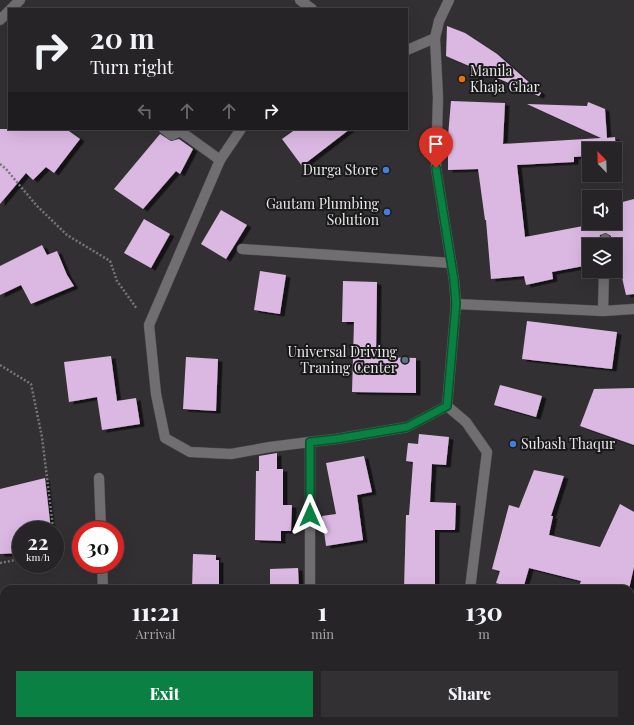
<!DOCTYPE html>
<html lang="en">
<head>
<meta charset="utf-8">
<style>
  body { margin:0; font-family:"Playfair Display",serif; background:#323032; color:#f1f3f6; height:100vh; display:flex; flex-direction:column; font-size:15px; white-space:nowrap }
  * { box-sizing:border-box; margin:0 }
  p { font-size:13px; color:#a4a4a7 }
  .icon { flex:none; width:22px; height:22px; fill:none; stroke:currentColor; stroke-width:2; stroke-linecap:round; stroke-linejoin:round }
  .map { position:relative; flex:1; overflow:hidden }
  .sheet { position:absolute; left:0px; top:585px; width:634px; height:140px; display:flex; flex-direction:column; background:#262426; border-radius:12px 12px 0 0; box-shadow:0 4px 16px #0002,0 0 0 1px #424143 }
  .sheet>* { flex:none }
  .banner { position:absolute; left:8px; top:8px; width:400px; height:122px; border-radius:0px; box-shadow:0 4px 16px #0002,0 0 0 1px #424143; background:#262426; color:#f1f3f6; overflow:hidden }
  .needle { width:26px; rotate:337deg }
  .controls { position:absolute; left:582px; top:142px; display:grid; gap:8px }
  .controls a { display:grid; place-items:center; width:40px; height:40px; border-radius:0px; background:#262426; box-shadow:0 4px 16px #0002,0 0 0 1px #424143; font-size:20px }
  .speed { position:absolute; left:12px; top:521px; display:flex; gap:8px; font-size:20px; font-weight:700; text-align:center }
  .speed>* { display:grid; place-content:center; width:52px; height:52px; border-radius:50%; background:#262426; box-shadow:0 4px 16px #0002,0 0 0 1px #424143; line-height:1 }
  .speed small { font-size:10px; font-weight:400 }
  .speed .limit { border:6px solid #d22; background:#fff; color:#111 }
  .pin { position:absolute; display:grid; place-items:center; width:34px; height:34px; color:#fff; margin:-41px -17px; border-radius:50% 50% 50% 0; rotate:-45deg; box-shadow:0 0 4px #0007 }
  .pin .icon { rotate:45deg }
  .me { position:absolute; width:44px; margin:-22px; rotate:0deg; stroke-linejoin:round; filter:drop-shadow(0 0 3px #0008) }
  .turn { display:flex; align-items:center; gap:14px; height:84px; padding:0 16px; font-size:18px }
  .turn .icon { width:52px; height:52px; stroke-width:2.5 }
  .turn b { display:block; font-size:28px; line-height:34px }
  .lanes { display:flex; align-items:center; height:38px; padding:0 16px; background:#0003; justify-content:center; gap:20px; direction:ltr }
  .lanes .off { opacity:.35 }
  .eta { display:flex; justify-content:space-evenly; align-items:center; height:68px; text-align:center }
  .eta b { font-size:24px; font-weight:800; line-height:28px }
  .action { display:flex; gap:8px; margin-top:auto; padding:8px 16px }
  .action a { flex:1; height:46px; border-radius:0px; background:#0b8043; color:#fff; font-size:16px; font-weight:800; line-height:46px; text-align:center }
  .action a+a { background:#323032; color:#f1f3f6 }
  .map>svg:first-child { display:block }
  .building { fill:#dbb8e2; filter:url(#shadow) }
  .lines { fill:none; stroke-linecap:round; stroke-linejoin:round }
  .minor-casing { stroke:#504e51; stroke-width:11 }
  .major-casing { stroke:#504e51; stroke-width:11 }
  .path { stroke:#777578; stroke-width:2.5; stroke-dasharray:2 2; stroke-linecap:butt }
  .minor { stroke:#716e71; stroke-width:10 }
  .major { stroke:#c28d8a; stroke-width:10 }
  .route-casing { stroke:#07532c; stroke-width:10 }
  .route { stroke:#0b8043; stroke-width:7 }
  .food-dot { fill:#e8710a; stroke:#1a191a; stroke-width:1.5 }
  .shop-dot { fill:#3f7fe0; stroke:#1a191a; stroke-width:1.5 }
  .service-dot { fill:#5c6f8a; stroke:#1a191a; stroke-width:1.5 }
  .labels { text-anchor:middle; stroke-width:4; stroke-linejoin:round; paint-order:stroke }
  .poi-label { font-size:14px; fill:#e8e7e9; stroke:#1a191a; text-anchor:end }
</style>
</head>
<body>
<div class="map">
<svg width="634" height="725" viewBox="0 0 634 725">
  <defs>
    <filter id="shadow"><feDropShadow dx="4.5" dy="2.5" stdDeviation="0" flood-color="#0009"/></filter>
  </defs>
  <rect width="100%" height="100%" fill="#323033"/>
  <g class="building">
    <path d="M447,26L465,33L497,54L541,93L539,96L446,56Z"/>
    <path d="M451,101L505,103L503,144L601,138L527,104L587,106L588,102L605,109L607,138L615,137L616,154L615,149H589V156L574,157V162L517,165L525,237L599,223H615V204L634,199V294L626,295L618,260L615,261V245H611V236L606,233L600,235L598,245H589V265L552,272L553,279L526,285L524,276L491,279L486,220H485L478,169L448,170V136Z"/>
    <path d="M0,129H66L80,139L54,173L46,167L33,180L26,173L0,204Z"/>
    <path d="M296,129H350L302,166L282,139Z"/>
    <path d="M160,134L171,141L179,139L193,149L180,174L176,171L143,209L114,189Z"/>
    <path d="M221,210L247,225L226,259L201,244Z"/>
    <path d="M144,219L170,234L151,268L124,253Z"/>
    <path d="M42,245L47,255L57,251L67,275L74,286L31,304L21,285L0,295V266Z"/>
    <path d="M260,271L286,275L280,314L254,310Z"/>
    <path d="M343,281L377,282L376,357L416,358V393L352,392L354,322H342Z"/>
    <path d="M527,321L617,332L612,369L522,359Z"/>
    <path d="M111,356L117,401L136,398L140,424L102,430L97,397L69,402L64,362Z"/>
    <path d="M186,357L218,359L216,411L183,409Z"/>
    <path d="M500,385L542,396L536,417L494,405Z"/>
    <path d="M634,388V445L580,426L594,389Z"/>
    <path d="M419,434L449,437L446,465L432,464L430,502L456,503L455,530H435V589H404L406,515H409L413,462L406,461L408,443L418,444Z"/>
    <path d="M277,453V469H283V505H292L291,531H281V541L255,540L256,471H259V456Z"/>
    <path d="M364,456L372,492L357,495L363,540L326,546L322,516L336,514L326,463Z"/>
    <path d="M534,470L564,476L551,516H553L549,535L600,547L620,504L634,512V567L629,589H578L581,581L529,568L523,589H516L496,583L500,571L492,569L509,505L519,508Z"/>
    <path d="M45,478L51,530H21V553L0,554V489Z"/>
    <path d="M193,554L216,555V560H219V585H214V589H192Z"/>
    <path d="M298,568L299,589H270V569Z"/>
  </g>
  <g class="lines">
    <defs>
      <g id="minor">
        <path d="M300,0L312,9"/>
        <path d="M449,0L439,21L435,38L438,98L436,168L454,280L456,304L447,406L466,422L487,452L470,589"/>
        <path d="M11,9L20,0"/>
        <path d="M0,20L9,11"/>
        <path d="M407,50L435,38"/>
        <path d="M164,129L172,135L180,131L220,160L241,129"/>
        <path d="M220,160L149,325L156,394L165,438L190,452L231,454L270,447L310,442"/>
        <path d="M604,245L605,239"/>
        <path d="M242,249L451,263"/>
        <path d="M456,304L603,311L634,309"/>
        <path d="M603,311L604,271"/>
        <path d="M99,478L101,530"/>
        <path d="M102,564L103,589"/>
        <path d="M310,589V442L336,439L407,427L447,406"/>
        <path d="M74,725L76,721"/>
        <path d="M254,725L255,721"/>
        <path d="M417,725L419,721"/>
      </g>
      <g id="major">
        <path d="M630,619L634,616"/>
        <path d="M541,725L544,721"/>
      </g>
    </defs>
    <use href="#minor" class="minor-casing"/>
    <use href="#major" class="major-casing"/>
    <g class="path">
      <path d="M0,164L6,169L37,206L67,235L110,261L117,281L137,309"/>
      <path d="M0,365L31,384L42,437L53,527L50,530"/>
      <path d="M0,563L21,559"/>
    </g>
    <use href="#minor" class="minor"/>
    <use href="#major" class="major"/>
  </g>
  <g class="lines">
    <defs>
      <path id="route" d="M310,515V442L336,439L407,427L447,406L456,304L454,280L436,168"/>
    </defs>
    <use href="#route" class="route-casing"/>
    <use href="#route" class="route"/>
  </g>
  <circle class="food-dot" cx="462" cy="79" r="4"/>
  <g class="shop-dot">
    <circle cx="386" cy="170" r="4"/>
    <circle cx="387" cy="212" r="4"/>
    <circle cx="513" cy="444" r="4"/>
  </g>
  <circle class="service-dot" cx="405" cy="360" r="4"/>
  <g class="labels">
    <g class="poi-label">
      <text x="470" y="76" text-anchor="start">Manila<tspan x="470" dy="16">Khaja Ghar</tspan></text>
      <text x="378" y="175">Durga Store</text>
      <text x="379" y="209">Gautam Plumbing<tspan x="379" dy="16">Solution</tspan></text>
      <text x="397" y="357">Universal Driving<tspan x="397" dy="16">Traning Center</tspan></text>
      <text x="521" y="449" text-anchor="start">Subash Thaqur</text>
    </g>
  </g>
</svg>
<div class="controls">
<a><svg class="needle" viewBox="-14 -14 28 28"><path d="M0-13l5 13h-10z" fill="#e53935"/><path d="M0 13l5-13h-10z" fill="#a4a4a7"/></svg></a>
<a><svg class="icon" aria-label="sound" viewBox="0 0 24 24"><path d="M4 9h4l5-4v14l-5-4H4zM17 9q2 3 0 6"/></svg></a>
<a><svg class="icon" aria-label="layers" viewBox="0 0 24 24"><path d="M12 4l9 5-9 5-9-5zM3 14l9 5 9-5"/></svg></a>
</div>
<div class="speed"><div>22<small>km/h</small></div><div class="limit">30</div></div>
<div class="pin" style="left:436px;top:168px;background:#d93025"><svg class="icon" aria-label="arrive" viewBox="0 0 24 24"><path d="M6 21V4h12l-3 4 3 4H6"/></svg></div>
<svg class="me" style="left:310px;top:515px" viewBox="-20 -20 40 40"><path d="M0-17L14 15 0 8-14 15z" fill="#0b8043" stroke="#fff" stroke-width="4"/></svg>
<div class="banner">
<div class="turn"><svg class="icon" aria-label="right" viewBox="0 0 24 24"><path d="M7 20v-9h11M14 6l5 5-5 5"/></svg><div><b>20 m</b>Turn right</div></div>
<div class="lanes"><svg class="icon off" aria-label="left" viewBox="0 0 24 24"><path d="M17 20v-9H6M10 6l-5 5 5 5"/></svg><svg class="icon off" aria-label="ahead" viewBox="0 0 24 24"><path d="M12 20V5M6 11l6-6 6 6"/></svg><svg class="icon off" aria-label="ahead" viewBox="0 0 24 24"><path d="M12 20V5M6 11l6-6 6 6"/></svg><svg class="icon" aria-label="right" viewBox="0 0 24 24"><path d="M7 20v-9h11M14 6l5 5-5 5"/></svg></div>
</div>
<section class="sheet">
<div class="eta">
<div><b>11:21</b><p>Arrival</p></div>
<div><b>1</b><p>min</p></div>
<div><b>130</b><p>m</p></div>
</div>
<div class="action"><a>Exit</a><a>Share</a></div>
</section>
</div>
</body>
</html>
